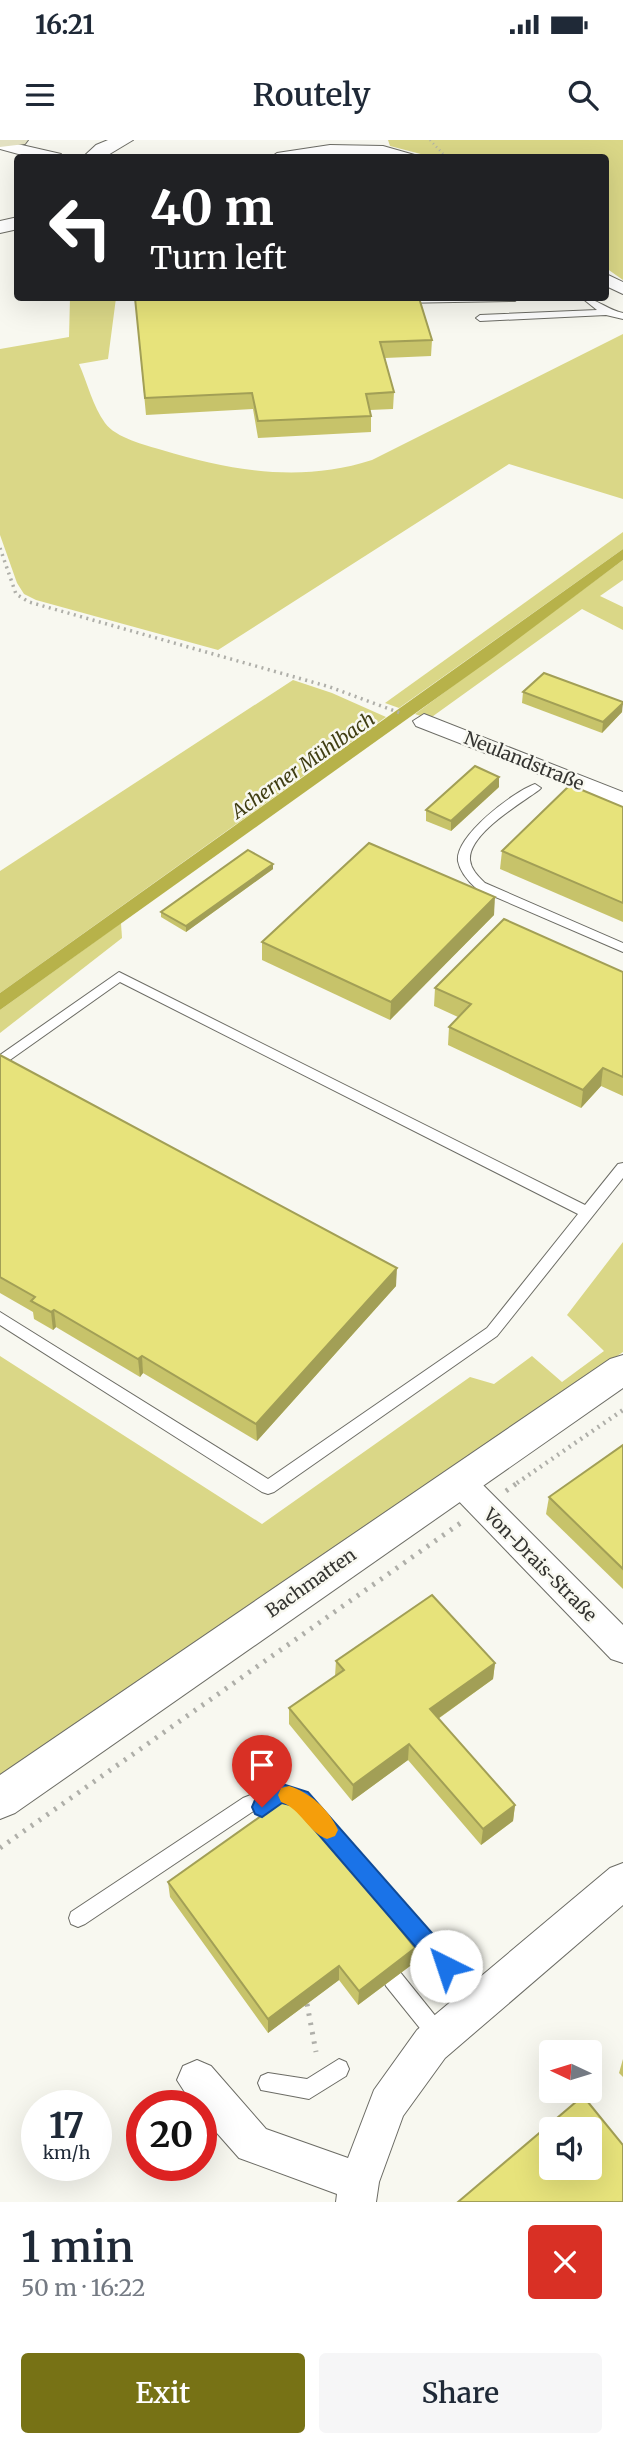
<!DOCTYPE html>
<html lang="en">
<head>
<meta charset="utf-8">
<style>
  body { margin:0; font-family:Merriweather,serif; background:#f6f6f7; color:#1f2937; height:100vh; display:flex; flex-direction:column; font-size:26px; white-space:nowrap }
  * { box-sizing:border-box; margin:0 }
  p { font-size:23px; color:#747a83 }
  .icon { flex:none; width:38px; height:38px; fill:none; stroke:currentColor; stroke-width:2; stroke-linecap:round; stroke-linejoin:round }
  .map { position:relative; height:2062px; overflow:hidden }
  .sheet { display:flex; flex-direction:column; background:#fff; flex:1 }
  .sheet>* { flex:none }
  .hud { position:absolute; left:14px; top:14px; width:595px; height:147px; border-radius:7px; box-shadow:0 7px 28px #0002; background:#202124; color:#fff; overflow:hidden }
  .needle { width:46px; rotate:274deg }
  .controls { position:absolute; left:539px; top:1900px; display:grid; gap:14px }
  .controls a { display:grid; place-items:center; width:63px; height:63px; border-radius:7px; background:#fff; box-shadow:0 7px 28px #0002; font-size:35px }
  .speed { position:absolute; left:21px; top:1950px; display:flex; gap:14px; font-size:35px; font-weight:700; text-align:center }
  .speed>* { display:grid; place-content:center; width:91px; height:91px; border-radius:50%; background:#fff; box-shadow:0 7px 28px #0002; line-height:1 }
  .speed small { font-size:18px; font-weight:400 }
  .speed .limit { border:10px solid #d22; background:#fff; color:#111 }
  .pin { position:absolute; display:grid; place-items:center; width:60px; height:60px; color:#fff; margin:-72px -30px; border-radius:50% 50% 50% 0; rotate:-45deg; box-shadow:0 0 7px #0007 }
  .pin .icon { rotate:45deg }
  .me { position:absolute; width:77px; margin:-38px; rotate:319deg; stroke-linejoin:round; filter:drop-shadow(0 0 5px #0008) }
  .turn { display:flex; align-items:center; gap:24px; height:147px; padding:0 21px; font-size:32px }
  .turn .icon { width:91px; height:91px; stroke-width:2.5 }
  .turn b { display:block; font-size:49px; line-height:60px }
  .round { display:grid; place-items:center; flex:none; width:74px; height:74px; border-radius:7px; background:#f6f6f7 }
  .summary { display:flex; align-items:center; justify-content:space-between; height:119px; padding:0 21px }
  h1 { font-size:42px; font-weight:600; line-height:52px }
  .cta { display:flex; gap:14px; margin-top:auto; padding:14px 21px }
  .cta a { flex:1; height:80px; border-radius:7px; background:#777215; color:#fff; font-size:28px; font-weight:600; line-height:80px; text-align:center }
  .cta a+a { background:#f6f6f7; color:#1f2937 }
  .status { display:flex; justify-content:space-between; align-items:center; height:49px; padding:0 35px; background:#fff; direction:ltr }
  .status svg { height:19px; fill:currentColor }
  header { display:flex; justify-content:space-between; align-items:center; height:91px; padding:0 21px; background:#fff; font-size:32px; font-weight:600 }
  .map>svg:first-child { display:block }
  .green { fill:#dad787 }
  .water { fill:#b7b24a }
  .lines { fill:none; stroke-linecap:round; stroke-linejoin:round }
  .service-casing { stroke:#6c6c65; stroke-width:2 }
  .minor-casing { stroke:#6c6c65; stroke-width:2 }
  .tertiary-casing { stroke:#6c6c65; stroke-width:2 }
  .secondary-casing { stroke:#6c6c65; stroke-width:2 }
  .path-far3 { stroke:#afafa9; stroke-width:2.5; stroke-dasharray:1 3.5; stroke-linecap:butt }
  .path-far2 { stroke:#afafa9; stroke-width:3.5; stroke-dasharray:2 4.5; stroke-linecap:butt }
  .path-far1 { stroke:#afafa9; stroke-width:4.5; stroke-dasharray:2 5; stroke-linecap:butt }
  .path { stroke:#afafa9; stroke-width:5; stroke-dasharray:2.5 7; stroke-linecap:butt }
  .service { fill:#fff; fill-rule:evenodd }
  .minor { fill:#fff; fill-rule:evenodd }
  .tertiary { fill:#fff; fill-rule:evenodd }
  .secondary { fill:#e3e1c2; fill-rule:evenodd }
  .wall { fill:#c7c36a }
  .shaded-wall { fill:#a29f56 }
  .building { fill:#e7e37b; stroke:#a29f56; stroke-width:2; fill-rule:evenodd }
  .route { fill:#1a73e8; stroke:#114b97; stroke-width:2 }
  .slow { fill:#f59e0b }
  .labels { text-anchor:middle; stroke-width:5; stroke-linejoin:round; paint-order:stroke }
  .street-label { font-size:18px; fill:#343431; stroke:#f8f8f0 }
  .water-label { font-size:19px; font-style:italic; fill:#403e13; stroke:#f8f8f0 }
</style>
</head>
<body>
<div class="status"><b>16:21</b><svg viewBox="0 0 49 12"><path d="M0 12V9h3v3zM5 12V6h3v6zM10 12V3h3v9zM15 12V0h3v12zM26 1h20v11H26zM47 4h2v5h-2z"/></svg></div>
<header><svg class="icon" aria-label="menu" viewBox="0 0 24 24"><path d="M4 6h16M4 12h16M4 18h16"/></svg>Routely<svg class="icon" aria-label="search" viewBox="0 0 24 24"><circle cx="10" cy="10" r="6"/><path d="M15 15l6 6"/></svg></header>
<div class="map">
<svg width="623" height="2062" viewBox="0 0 623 2062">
  <rect width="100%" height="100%" fill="#f8f8f0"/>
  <g class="green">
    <path d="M388,0H623V140L606,128V18H436L390,6Z"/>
    <path d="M70,158H116L108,219L79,224C87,242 93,267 105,283C116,298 145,305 162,310C232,331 301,343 372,320L623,194V359L509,324L218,510L36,460L24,454L17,443L0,395V209L69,197Z"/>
    <path d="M623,392V409L399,568L385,563Z"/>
    <path d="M623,420V440L600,456L623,467V490L582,469L429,579L415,574Z"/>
    <path d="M293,540L332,553L386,577L0,853V731Z"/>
    <path d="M121,783L122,798L0,893V870Z"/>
    <path d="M623,1102V1212L0,1636V1216L262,1384L470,1237L494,1244L532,1216L562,1242L604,1211L567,1175Z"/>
  </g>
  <path class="water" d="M623,409V420L494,517L0,870V853Z"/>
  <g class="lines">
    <defs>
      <g id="service">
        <path d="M401,158H519L515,161L398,163L397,161Z"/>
        <path d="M582,158C595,157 607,170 623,173V179L606,175L480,181L476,178L480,175L597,170Z"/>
        <path d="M535,644L541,648L539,650C520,664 468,694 470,720C471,730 479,737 485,743L623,803V812L477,749C469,742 460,732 458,721C455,696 513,652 535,644Z"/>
        <path d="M119,832L585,1065L618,1024L623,1023V1038L497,1196L274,1352L268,1354L262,1352L0,1185V1172L268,1339L487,1188L578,1074L120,842L0,927V915Z"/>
        <path d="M279,1644L307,1653L485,1855L488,1862L485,1869L478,1872L471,1869L295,1666L279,1660L255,1670L85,1784L78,1787L71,1784L69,1778L71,1772L243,1658Z"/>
        <path d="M393,1830L400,1832L445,1888L448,1895L445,1902L438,1905L431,1902L386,1846L383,1839L386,1832Z"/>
        <path d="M339,1919L346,1922L349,1929L346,1936L309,1959L261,1950L258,1943L261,1936L268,1933L307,1939Z"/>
      </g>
      <g id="minor">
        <path d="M330,5L383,6L425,18L348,14L270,18L277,13Z"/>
        <path d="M606,134L623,142V154L606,146Z"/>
        <path d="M424,574L623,652V667L416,586L413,581Z"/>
        <path d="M459,1328L470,1332L623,1485V1523L611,1519L448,1350L443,1341L448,1332Z"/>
        <path d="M623,1723V1765L445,1918L403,1976L379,2042L376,2062H336L337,2054L239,2018L201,1975V1965H193L177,1940L183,1926L197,1920L211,1926L266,1989L348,2018L374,1950L417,1890L610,1728Z"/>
      </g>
      <g id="tertiary">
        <path d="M0,0L61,14L64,18H33L0,9Z"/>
        <path d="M108,0H133L103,18H82L96,5Z"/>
        <path d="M18,77V89L0,93V81Z"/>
        <path d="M623,1215V1248L15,1673L0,1679V1635L610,1219Z"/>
      </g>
      <path id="secondary" d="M0,0H28L25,4L0,7Z"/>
    </defs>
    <use href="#service" class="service-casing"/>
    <use href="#minor" class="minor-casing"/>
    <use href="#tertiary" class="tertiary-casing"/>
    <use href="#secondary" class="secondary-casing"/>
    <path class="path-far3" d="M430,0L447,18"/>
    <path class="path-far2" d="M0,408L16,454L29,462L330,547L403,574"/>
    <path class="path-far1" d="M517,1343L623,1270"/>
    <g class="path">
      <path d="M506,1351L520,1341"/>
      <path d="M0,1708L462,1382"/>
      <path d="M307,1864L316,1912"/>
    </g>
    <use href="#service" class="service"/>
    <use href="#minor" class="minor"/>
    <use href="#tertiary" class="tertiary"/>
    <use href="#secondary" class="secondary"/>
  </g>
  <g class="wall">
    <path d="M135,158H419L432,200L431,216L385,218L394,252L393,269L370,270L371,276V292L258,298L253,269L146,275Z"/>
    <path d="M523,552L622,572L602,593L522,563Z"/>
    <path d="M499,647L451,691L426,681V670Z"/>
    <path d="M623,667V782L500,729L502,711Z"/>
    <path d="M273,724V729L186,792L161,777V772Z"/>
    <path d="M494,775L390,880L262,820V802Z"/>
    <path d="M623,832V956L601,946L581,968L448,905L449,887L458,877L434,866L435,848Z"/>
    <path d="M0,915L396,1146L257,1301L143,1233L140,1237L56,1187L53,1190L34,1179L33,1172L0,1153Z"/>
    <path d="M623,1305V1449L546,1374L549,1357Z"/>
    <path d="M336,1521L495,1523L493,1539L438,1579L515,1665L513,1681L481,1705L408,1620L352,1661L289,1584V1568L335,1536Z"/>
    <path d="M168,1742L414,1823L358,1865L339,1840L268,1893L170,1757Z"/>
    <path d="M623,1919V1937L619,1933Z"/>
  </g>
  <g class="shaded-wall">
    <path d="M623,563L622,572L602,593L603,582Z"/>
    <path d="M499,637V647L451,691V681Z"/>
    <path d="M273,724V729L186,792V786Z"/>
    <path d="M495,757L494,775L390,880L391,862Z"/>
    <path d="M603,928L601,946L581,968L583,950Z"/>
    <path d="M397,1128L396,1146L257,1301L256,1284Z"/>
    <path d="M54,1170L56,1187L53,1190L51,1172Z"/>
    <path d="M142,1216L143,1233L140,1237L138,1219Z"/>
    <path d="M495,1523L493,1539L429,1585L430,1569Z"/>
    <path d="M409,1604L408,1620L352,1661L353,1645Z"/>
    <path d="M515,1665L513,1681L481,1705L483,1689Z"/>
    <path d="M415,1808L414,1823L358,1865L359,1851Z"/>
    <path d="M339,1826V1840L268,1893V1879Z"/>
  </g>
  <g class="building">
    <path d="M135,158H419L432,200L380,202L394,252L366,254L371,276L258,281L252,253L145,258Z"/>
    <path d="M544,533L623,562V563L603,582L523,552Z"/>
    <path d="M475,626L499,637L451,681L426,670Z"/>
    <path d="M570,645L623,667V763L502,711Z"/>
    <path d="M369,703L495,757L391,862L262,802Z"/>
    <path d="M248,710L273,724L186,786L161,772Z"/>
    <path d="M504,779L623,832V937L603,928L583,950L449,887L471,864L435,848Z"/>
    <path d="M0,915L397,1128L256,1284L142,1216L138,1219L54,1170L51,1172L31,1161L35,1157L0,1137Z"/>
    <path d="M623,1305V1429L549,1357Z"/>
    <path d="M432,1455L495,1523L430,1569L515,1665L483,1689L409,1604L353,1645L289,1568L344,1530L336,1521Z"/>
    <path d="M292,1654L415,1808L359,1851L339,1826L268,1879L168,1742Z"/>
    <path d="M583,1956L623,2005V2062H458ZM551,1990H590V2028H551Z"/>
  </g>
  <path class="route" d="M279,1643L308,1652L454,1818L457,1826L454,1833L446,1837L438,1833L294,1666L282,1663L262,1677L255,1674L252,1667L255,1660Z"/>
  <path class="slow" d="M289,1646C309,1652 329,1669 338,1690L335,1696L327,1699C308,1692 301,1669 281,1662L278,1655L281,1648Z"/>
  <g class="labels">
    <g class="street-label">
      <text transform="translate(524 621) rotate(22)" y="6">Neulandstraße</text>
      <text transform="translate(540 1425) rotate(45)" y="6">Von-Drais-Straße</text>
      <text transform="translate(311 1443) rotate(-35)" y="6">Bachmatten</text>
    </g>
    <g class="water-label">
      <text transform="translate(303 625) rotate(-35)" y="7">Acherner Mühlbach</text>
    </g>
  </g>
</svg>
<div class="controls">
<a><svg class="needle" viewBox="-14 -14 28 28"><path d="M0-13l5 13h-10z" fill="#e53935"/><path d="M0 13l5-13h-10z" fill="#747a83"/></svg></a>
<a><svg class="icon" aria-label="sound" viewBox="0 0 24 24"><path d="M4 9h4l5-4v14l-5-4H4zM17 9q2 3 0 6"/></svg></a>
</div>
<div class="speed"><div>17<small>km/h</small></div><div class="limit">20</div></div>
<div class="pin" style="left:262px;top:1667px;background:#d93025"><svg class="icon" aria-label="arrive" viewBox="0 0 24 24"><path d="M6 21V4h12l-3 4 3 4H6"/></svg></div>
<svg class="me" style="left:446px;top:1826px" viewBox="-20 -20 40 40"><circle r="19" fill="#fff"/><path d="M0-13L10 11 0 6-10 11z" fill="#1a73e8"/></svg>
<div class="hud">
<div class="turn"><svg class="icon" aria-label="left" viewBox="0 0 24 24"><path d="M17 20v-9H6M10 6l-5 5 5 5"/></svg><div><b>40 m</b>Turn left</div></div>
</div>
</div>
<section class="sheet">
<div class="summary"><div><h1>1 min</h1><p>50 m · 16:22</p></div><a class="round" style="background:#d93025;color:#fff"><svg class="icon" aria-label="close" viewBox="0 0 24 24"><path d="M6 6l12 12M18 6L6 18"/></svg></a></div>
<div class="cta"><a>Exit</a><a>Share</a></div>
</section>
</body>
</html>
